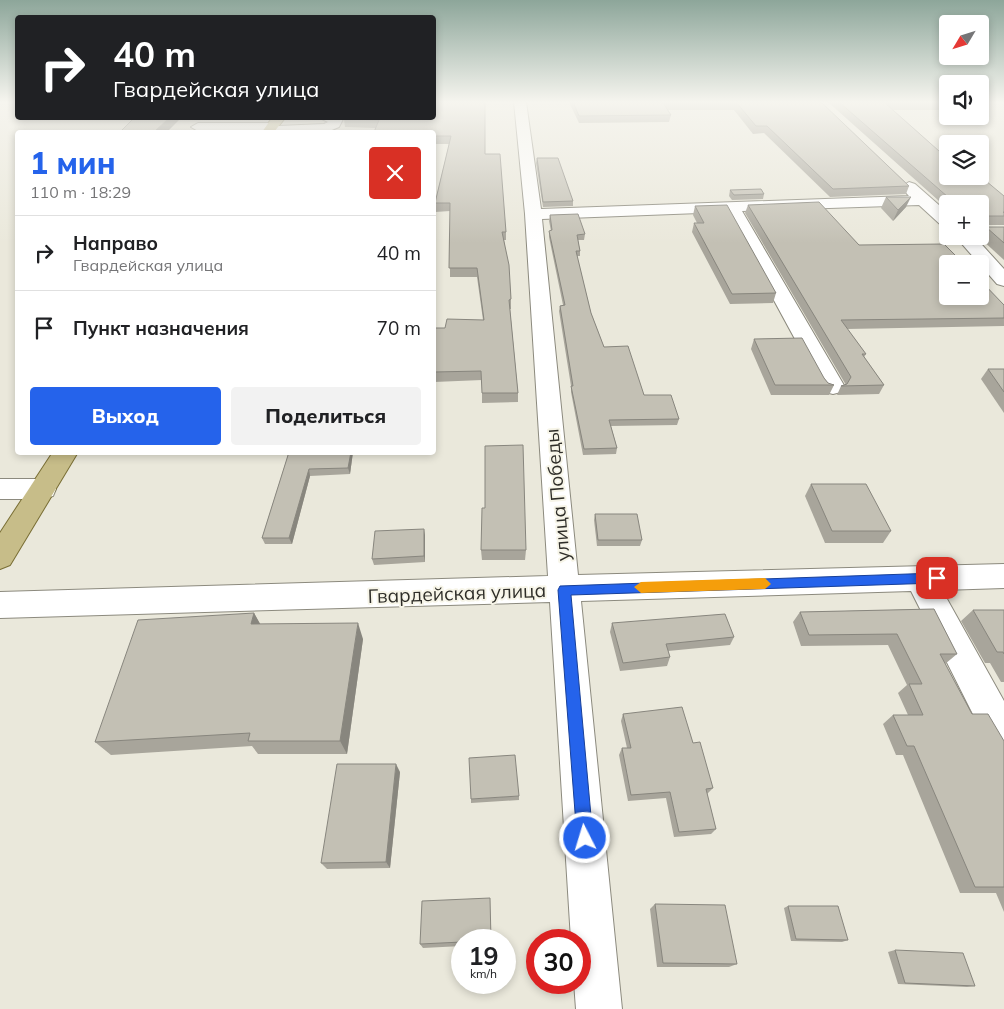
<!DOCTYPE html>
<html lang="ru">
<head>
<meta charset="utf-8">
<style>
  body { margin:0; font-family:Mulish,sans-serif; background:#f2f2f2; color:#202124; height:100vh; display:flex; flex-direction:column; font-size:19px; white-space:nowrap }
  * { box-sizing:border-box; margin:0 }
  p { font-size:16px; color:#757577 }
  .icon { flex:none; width:28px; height:28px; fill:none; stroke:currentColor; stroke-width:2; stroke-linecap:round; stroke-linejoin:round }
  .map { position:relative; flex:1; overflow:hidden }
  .sheet { position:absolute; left:15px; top:130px; width:421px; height:325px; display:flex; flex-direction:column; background:#fff; border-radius:5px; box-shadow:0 2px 8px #0003 }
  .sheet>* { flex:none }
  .hud { position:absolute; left:15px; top:15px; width:421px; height:105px; border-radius:5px; box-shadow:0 2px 8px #0003; background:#202124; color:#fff; overflow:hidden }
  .needle { width:32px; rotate:232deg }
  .fabs { position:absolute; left:939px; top:15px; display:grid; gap:10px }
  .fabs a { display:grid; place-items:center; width:50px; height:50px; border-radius:5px; background:#fff; box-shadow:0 2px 8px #0003; font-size:25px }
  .speed { position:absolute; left:451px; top:929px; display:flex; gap:10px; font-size:25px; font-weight:700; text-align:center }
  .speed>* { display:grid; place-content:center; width:65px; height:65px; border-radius:50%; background:#fff; box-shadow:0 2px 8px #0003; line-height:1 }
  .speed small { font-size:12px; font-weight:400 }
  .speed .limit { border:8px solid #d22; background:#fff; color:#111 }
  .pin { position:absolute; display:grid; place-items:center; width:42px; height:42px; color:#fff; margin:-21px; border-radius:10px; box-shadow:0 2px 8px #0006 }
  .me { position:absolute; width:55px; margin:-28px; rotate:355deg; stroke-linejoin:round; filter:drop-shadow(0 0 4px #0008) }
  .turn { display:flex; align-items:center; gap:18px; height:105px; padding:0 15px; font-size:22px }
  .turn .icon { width:65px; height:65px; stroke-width:2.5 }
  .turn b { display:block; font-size:35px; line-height:42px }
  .round { display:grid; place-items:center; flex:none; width:52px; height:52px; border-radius:5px; background:#f2f2f2 }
  .overview { display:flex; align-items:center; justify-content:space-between; height:85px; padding:0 15px }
  h1 { font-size:30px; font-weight:800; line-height:38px; color:#2563eb }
  .primary-button { display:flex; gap:10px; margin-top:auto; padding:10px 15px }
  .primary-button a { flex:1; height:58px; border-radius:5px; background:#2563eb; color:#fff; font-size:20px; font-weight:800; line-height:58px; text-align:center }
  .primary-button a+a { background:#f2f2f2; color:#202124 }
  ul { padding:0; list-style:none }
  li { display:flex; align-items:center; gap:15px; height:75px; padding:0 15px; border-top:1px solid #e0e0e0 }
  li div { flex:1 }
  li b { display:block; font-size:19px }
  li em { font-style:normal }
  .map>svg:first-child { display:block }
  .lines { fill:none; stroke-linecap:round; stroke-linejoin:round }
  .minor-casing { stroke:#8c8a7e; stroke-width:2 }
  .major-casing { stroke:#796e34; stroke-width:2 }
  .minor { fill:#fff; fill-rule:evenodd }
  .major { fill:#c7bd89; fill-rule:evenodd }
  .wall { fill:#a8a59b }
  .shaded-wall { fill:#88867e }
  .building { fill:#c3c0b4; stroke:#88867e }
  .route { fill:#2563eb; stroke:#184099 }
  .slow { fill:#f59e0b }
  .labels { text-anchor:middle; stroke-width:4; stroke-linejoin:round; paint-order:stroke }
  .street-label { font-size:19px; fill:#2e2d28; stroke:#f7f5e8 }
</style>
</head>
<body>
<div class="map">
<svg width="1004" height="1009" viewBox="0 0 1004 1009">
  <rect width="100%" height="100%" fill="#eae8db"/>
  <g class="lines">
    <defs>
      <g id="minor">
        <path d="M514,102H526L541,209L909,196L901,187L909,182L915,184L948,213V227L942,226L919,205L742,211L845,387L841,392L833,394L825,392L821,387L726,212L542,219L578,575L1004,564V588L942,590L1004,701V755L991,750L911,591L581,601L622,1009H576L574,982H580V940H571L550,602L0,618V592L548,576L525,214Z"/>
        <path d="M320,118L343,119L339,127L327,132L198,131L191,127L198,123H272L278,126L324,124L328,122Z"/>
        <path d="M955,236H974L1004,269V286L997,284Z"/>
        <path d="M0,479H43L53,482L56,489L53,496L43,499H0Z"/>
      </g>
      <g id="major">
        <path d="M272,118H285L274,132H262Z"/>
        <path d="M53,452H78L10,565L0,569V533Z"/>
      </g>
    </defs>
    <use href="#minor" class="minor-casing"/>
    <use href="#major" class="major-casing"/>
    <use href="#minor" class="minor"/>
    <use href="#major" class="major"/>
  </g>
  <g class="wall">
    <path d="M569,102H821L909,186L906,194L830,197L764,133L753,134L734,110H668L671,115L669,122L579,123Z"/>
    <path d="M828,102H948V106L946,110H893L939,151L1004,196V225H983L980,231V204H948V209Z"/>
    <path d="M434,118L485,154L506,232V240H504L511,299V309H510L518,393V402L482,403V380L434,382V328H445L483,320L477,277H450V211L435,212V203L449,144H434V132L376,128L345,127L344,119Z"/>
    <path d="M537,158L573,201V206L543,207L536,163Z"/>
    <path d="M730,190L764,194L763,199L732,200L729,196Z"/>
    <path d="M886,197L906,207L893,221L881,208Z"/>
    <path d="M748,205L859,245L1004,305V326L847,329L866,354L864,357L884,385L879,394L837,395L841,386L846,385L745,213Z"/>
    <path d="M695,206L776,293L773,303L730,304L692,232L694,223H697L693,215Z"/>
    <path d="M550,215L585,234L584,240H578L580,251V256H577L591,313L604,347L644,395L679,419L677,425L611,426L617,448L616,454L583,455L571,392V386L559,311L560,306L563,305L549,237V231H551L549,221Z"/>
    <path d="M986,227H1004V260L980,238Z"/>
    <path d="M754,339L824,378L828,383L834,385L829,395H771L751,349Z"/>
    <path d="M988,369H1004V413L981,379Z"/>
    <path d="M289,452H353L350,474L310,476L292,544H265L262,538Z"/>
    <path d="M811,484L891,531L883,543H825L805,496Z"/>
    <path d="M595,514L642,540L640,546H597L594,520Z"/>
    <path d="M425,535V562L374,565L372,559Z"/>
    <path d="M481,550H526L525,560H482Z"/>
    <path d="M934,609L957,654L945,664L972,714L1004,741V912L996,893H960L903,755H896L883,724L893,715H908L898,693L907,685L888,645L801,646L793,622L800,612Z"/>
    <path d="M973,610H1004V682H1001L990,663H985L961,621Z"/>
    <path d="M254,613L260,624L363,639L347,754H258L252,746L111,755L95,742Z"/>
    <path d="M612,623L734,637L730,645L668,651L670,657L667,666L620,671L610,632Z"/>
    <path d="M623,714L693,743L713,788L707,794L716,829L711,834L674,837L666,798L628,801L619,755L622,748H627L621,721Z"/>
    <path d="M400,772L390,868L327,869L321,863Z"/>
    <path d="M519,796V800L471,803V799Z"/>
    <path d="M655,904L737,964L729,967H657L650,909Z"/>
    <path d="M788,906L848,940L842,942L791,941L784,908Z"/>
    <path d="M462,940V946L423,948L420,944Z"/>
    <path d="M895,950L975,986L967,987L898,984L888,952Z"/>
  </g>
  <g class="shaded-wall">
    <path d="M169,118H181L167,132H154Z"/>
    <path d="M911,197L906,207L893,221L898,210Z"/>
    <path d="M351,452H353L350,474L348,468Z"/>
    <path d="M309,469L310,476L292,544L289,538Z"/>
    <path d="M424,529L425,535V562L424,556Z"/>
    <path d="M254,613L263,629L251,624Z"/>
    <path d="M358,623L363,639L347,754L340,741Z"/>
    <path d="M396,764L400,772L390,868L386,862Z"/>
  </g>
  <g class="building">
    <path d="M434,102H485V154H500L506,232H502L509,265L511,299L509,300L518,393H482L481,371L434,372V328H445L447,319L484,320L477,268H449L450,203H435L451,136H434V132H374L379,120L344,119L345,118H434Z"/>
    <path d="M573,102H821L909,186L833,189L767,126H756L736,102L663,103L671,115L579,116Z"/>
    <path d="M839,102H948V103H885L939,151L948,157V176H980L1004,196V212H1003L1004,213V216H985L983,225L981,226L980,225V204H956Z"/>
    <path d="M134,118H169L154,132H120Z"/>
    <path d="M537,158H558L573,201L543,202Z"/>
    <path d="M761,189L764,194L734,195L730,190Z"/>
    <path d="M886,197H911L898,210Z"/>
    <path d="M819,202L859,245L944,244L964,264H948V296H980V280L1004,305V318L841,320L866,354H862L884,385L841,386L847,384L851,377L748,205Z"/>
    <path d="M727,205L776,293L732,294L694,223H704L695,206Z"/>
    <path d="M578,214L585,234L577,235L580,251H576L591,313L604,347L628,346L644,395H671L679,419L609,420L617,448L584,449L571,386H573L560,306L565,305L549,231L552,230L550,215Z"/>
    <path d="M986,227H1004V243Z"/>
    <path d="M802,338L824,378L828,383L834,385H775L754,339Z"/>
    <path d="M988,369H1004V392Z"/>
    <path d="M523,445L526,550H481L482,508H485V446Z"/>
    <path d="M289,452H351L348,468L309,469L289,538H262Z"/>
    <path d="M811,484H866L891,531H832Z"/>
    <path d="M595,514H637L642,540H598Z"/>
    <path d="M424,529V556L372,559L375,531Z"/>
    <path d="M934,609L957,654H940L972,714H988L1004,741V887H975L914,746H907L893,715H923L909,684H922L897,634L809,635L800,612Z"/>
    <path d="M973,610H1004V654L1003,652H997Z"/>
    <path d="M254,613L251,624L358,623L340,741H248L250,733L95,742L138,620Z"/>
    <path d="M725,614L734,637L666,644L670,657L623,663L612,623Z"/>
    <path d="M682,707L693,743L700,742L713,788L706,789L716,829L679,832L670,792L631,795L622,748H631L623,714Z"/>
    <path d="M515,755L519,796L471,799L469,758Z"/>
    <path d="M337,764H396L386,862L321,863Z"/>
    <path d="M490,898L491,940H462V942L420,944L422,901Z"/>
    <path d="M655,904L725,905L737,964L663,963Z"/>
    <path d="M788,906H838L848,940L796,939Z"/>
    <path d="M895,950L963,953L975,986L905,983Z"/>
  </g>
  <linearGradient id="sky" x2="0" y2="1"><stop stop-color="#8da69a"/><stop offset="0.42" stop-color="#f6f5ef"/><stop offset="1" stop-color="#f6f5ef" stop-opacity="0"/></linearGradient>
  <rect width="1004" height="243" fill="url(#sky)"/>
  <path class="route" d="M937,573L943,578L937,583L571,595L593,838L591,843L585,846L579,843L577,838L558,590L560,586Z"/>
  <path class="slow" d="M765,578L771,584L765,589L641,593L634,587L641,582Z"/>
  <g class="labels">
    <g class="street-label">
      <text transform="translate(557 495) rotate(-95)" y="7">улица Победы</text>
      <text transform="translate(457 593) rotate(-2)" y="7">Гвардейская улица</text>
    </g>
  </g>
</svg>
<div class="fabs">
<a><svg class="needle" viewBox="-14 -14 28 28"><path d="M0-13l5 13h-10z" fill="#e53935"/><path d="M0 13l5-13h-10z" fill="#757577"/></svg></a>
<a><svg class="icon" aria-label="sound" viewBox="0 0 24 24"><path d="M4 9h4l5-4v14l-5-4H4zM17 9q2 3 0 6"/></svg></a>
<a><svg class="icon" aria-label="layers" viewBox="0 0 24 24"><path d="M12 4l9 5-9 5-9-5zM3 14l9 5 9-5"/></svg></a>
<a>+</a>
<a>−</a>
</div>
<div class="speed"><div>19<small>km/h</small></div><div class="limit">30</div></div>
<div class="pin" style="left:937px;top:578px;background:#d93025"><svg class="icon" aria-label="arrive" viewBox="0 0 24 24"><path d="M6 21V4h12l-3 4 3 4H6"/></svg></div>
<svg class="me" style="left:585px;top:838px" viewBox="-20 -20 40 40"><circle r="17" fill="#2563eb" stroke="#fff" stroke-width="3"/><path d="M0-11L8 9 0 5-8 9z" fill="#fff"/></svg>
<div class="hud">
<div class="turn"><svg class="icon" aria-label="right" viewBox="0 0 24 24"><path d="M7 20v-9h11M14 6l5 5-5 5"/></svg><div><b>40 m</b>Гвардейская улица</div></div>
</div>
<section class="sheet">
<div class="overview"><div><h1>1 мин</h1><p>110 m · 18:29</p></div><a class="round" style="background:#d93025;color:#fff"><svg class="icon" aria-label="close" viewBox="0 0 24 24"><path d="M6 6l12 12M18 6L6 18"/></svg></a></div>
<ul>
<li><svg class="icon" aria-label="right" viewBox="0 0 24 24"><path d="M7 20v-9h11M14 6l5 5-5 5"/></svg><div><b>Направо</b><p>Гвардейская улица</p></div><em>40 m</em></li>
<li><svg class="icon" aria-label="arrive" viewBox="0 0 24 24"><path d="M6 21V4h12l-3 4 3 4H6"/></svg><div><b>Пункт назначения</b></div><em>70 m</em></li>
</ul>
<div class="primary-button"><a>Выход</a><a>Поделиться</a></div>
</section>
</div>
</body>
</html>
